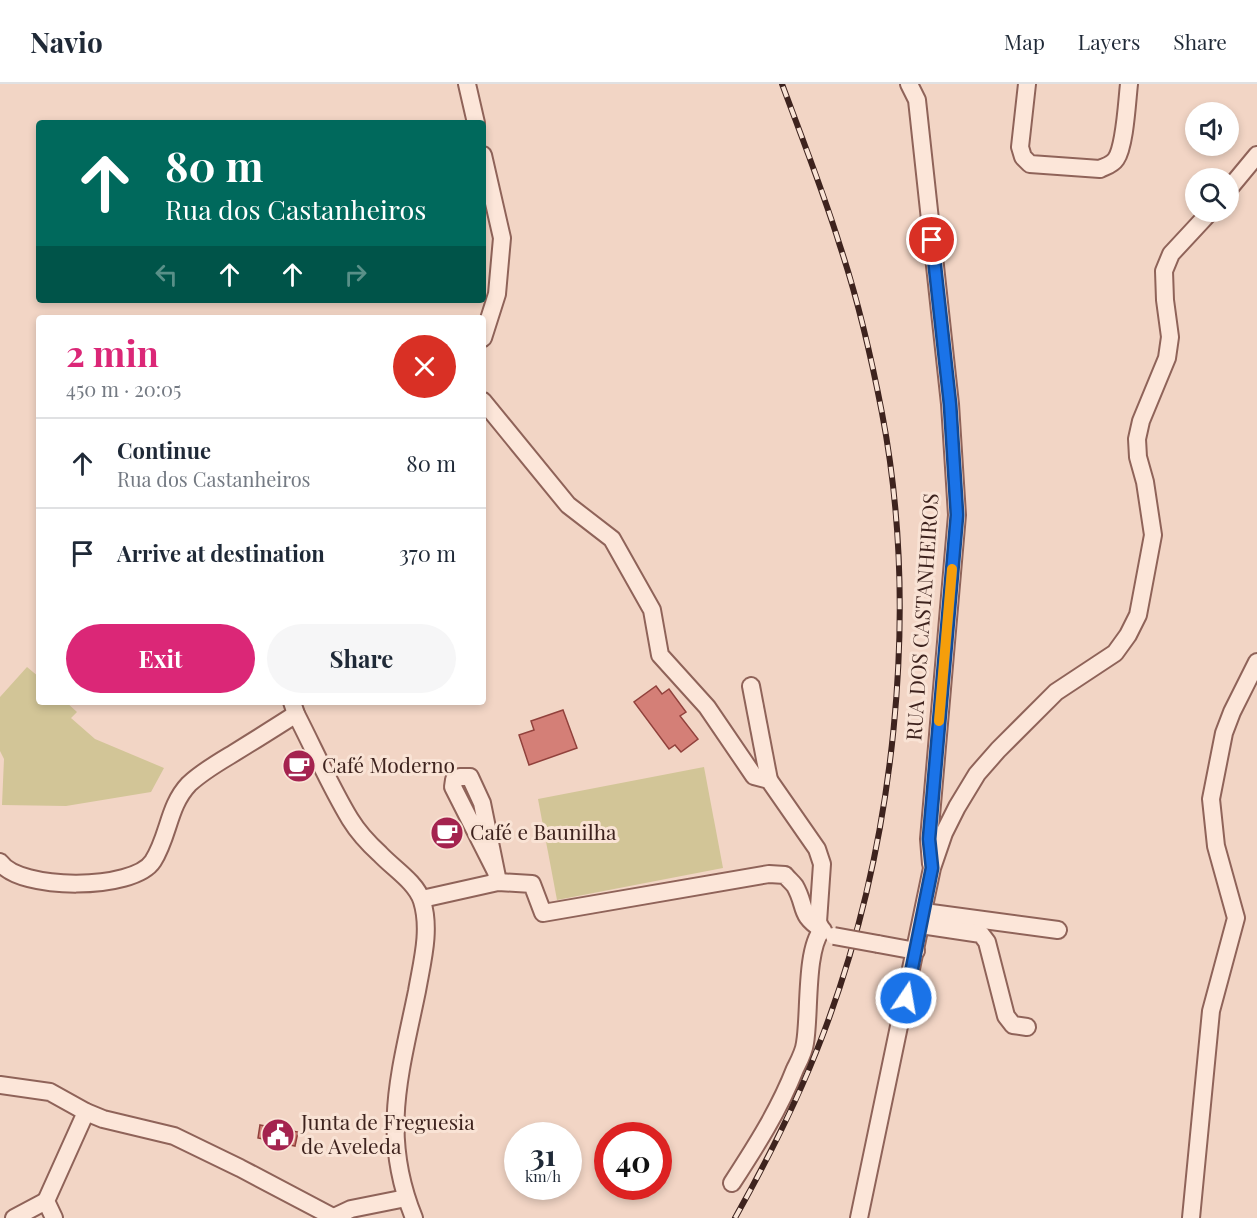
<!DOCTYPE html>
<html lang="en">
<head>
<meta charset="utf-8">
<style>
  body { margin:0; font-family:"Playfair Display",serif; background:#f6f6f7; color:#1f2937; height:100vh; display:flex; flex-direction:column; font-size:22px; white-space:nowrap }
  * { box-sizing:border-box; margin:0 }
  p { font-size:20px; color:#747a83 }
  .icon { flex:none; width:33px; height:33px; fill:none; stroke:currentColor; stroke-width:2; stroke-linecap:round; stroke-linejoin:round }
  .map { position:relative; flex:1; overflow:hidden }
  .sheet { position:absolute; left:36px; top:231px; width:450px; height:390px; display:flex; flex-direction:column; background:#fff; border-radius:6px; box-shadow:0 3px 9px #0003 }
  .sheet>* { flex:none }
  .guide { position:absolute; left:36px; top:36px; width:450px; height:183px; border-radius:6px; box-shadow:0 3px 9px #0003; background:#00695c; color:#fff; overflow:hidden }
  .buttons { position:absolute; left:1185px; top:18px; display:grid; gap:12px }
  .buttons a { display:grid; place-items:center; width:54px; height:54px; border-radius:50%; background:#fff; box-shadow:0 3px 9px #0003; font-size:30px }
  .speed { position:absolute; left:504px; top:1038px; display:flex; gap:12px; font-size:30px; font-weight:700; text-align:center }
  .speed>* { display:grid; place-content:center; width:78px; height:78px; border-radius:50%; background:#fff; box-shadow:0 3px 9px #0003; line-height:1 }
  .speed small { font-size:15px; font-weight:400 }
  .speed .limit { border:9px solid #d22; background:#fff; color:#111 }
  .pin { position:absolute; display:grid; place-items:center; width:51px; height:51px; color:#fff; margin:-26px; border:3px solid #fff; border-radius:50%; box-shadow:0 2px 6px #0007 }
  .me { position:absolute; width:66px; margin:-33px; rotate:12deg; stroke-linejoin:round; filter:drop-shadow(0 0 4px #0008) }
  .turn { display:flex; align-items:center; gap:21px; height:126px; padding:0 30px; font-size:27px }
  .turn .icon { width:78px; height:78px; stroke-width:2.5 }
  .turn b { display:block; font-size:42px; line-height:51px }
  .lanes { display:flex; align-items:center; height:57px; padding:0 30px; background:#0003; justify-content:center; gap:30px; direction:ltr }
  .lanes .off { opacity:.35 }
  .round { display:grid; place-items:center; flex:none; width:63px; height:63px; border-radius:32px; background:#f6f6f7 }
  .headline { display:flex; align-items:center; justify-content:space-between; height:102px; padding:0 30px }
  h1 { font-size:36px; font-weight:700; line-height:45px; color:#db2777 }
  .action { display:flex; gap:12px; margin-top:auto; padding:12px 30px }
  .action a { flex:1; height:69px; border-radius:36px; background:#db2777; color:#fff; font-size:24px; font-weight:700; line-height:69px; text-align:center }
  .action a+a { background:#f6f6f7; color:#1f2937 }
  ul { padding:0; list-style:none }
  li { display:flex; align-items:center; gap:18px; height:90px; padding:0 30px; border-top:2px solid #e0e1e3 }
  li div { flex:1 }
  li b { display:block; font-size:22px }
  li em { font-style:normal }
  header { display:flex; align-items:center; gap:36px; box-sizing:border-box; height:84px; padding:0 30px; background:#fff; border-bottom:2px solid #e0e1e3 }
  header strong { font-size:28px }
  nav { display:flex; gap:33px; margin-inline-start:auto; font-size:21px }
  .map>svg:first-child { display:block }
  .green { fill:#d2c597 }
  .building { fill:#d47f77; stroke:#91413c; stroke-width:1.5 }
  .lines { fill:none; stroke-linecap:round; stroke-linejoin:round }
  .minor-casing { stroke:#8f6359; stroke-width:20 }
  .minor { stroke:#fce6d9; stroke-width:16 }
  .rail-casing { stroke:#3e231e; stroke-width:6 }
  .rail { stroke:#f9e3d5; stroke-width:4; stroke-dasharray:11; stroke-linecap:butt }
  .minor-bridge-casing { stroke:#8f6359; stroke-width:20; stroke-linecap:butt }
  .minor-bridge { stroke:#fce6d9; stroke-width:16 }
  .route-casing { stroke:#114b97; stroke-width:15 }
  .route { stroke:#1a73e8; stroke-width:10 }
  .slow { stroke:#f59e0b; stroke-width:10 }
  .labels { text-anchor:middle; stroke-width:6; stroke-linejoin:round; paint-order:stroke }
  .street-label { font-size:21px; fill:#3e231e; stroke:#f9e3d5 }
  .poi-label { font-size:21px; fill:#3e231e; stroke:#f9e3d5; text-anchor:start }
</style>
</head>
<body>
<header>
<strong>Navio</strong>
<nav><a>Map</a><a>Layers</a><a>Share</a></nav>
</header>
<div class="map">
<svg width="1257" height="1134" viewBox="0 0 1257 1134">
  <rect width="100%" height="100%" fill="#f2d5c5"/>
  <g class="green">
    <path d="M27,583L39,593V618H66L77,628L71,634L95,655L164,684L151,708L66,722L2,721L4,675L0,667V613Z"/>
    <path d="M704,683L723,784L557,816L538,715Z"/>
  </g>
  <g class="building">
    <path d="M656,602L662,610L669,605L686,628L680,632L698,655L681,668L675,661L669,665L634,618Z"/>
    <path d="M563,626L577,664L529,681L519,651L534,646L531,637Z"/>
    <path d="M260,1041L298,1048L295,1062L258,1054Z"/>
  </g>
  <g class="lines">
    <defs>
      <g id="minor">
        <path d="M467,0L476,39"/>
        <path d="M909,0L917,16L950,320L957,431L929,755L931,780"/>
        <path d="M1027,0L1020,63L1023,73L1030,80L1100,85C1106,82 1112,81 1116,75C1125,62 1127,17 1129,0"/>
        <path d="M483,71L502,154L497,210L483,254"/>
        <path d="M1228,106L1257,71"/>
        <path d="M483,317L568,421L612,455L652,526L660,571L707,623L754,692L769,696L817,765L822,780L818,838L822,846"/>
        <path d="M751,602L769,696"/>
        <path d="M292,618L296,630C314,665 330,702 350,735C358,748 369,760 380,770C393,784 416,798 422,817C431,846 422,878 417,907C400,990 380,1051 414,1134"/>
        <path d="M0,778C19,807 134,807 153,777C169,752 168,722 189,700C203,687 219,678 234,669C255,656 276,643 296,630"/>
        <path d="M496,788L482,719L470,693H460L454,696L453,703L496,788L498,798"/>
        <path d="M422,815L498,798L532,800L543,829L769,790L785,791C788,795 792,798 795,802C807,823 798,831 823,846"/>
        <path d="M924,828L1058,846"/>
        <path d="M921,841L981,850L987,858L1006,932L1013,941L1027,943"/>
        <path d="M878,860L916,867"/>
        <path d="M0,1001L50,1008L86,1028L103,1035L174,1052L240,1084L335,1134"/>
        <path d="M732,1099C756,1062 779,1026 795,985C799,977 804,968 805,959C810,931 805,866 822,846"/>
        <path d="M334,1133L351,1125L406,1114"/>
        <path d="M14,1134L46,1117"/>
        <path d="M54,1134L46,1117L86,1028"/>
        <path d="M859,1134L932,784L944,749L957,723L977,690L998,666L1056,608L1115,569L1128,551L1138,531L1153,451L1145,398L1138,373L1137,355L1141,337L1167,274L1170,253L1165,216L1164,187L1171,170L1210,128"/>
        <path d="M1191,1134L1211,927L1236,834L1216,762L1211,715L1224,649L1232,628L1257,578"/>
      </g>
    </defs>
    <use href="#minor" class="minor-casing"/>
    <use href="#minor" class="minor"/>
    <defs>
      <path id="rail" d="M735,1134C768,1075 798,1016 822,953C895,763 920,528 882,329C871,272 858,216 840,162C823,107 802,54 782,0"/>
    </defs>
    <use href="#rail" class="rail-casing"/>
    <use href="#rail" class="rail"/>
    <defs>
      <path id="minor-bridge" d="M834,852L878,860"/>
    </defs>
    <use href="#minor-bridge" class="minor-bridge-casing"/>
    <use href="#minor-bridge" class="minor-bridge"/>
  </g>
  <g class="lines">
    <defs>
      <path id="route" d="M906,914L932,784L929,755L957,431L950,320L932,156"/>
    </defs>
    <use href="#route" class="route-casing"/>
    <use href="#route" class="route"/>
    <path class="slow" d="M939,637L952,485"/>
  </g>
  <defs>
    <symbol id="cafe-disc" viewBox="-11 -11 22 22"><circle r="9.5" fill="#a4234f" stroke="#f9e3d5"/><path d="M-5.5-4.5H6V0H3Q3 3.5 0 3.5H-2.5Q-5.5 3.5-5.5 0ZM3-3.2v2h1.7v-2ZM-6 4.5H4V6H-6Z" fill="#fff"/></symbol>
    <symbol id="civic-disc" viewBox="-11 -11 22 22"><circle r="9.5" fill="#a4234f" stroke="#f9e3d5"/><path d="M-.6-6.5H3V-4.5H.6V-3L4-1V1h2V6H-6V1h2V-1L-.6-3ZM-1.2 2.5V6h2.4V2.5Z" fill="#fff"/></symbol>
  </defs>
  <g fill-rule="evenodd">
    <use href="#cafe-disc" x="280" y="663" width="38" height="38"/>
    <use href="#cafe-disc" x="428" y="730" width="38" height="38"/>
    <use href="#civic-disc" x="259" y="1032" width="38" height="38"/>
  </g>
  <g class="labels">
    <g class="street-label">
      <text transform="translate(923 533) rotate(-86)" y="7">RUA DOS CASTANHEIROS</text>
    </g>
    <g class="poi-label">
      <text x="322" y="689">Café Moderno</text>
      <text x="470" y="756">Café e Baunilha</text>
      <text x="301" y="1046">Junta de Freguesia<tspan x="301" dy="24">de Aveleda</tspan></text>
    </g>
  </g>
</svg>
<div class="buttons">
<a><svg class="icon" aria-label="sound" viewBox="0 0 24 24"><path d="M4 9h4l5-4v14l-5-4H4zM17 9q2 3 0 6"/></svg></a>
<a><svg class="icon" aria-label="search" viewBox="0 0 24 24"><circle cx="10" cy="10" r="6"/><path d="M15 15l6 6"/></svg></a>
</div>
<div class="speed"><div>31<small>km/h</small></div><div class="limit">40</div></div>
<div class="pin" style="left:932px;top:156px;background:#d93025"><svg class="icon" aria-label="arrive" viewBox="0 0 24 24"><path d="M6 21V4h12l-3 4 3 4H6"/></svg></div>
<svg class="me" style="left:906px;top:914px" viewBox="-20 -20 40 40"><circle r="17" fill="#1a73e8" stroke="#fff" stroke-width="3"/><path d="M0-11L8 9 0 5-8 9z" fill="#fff"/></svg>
<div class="guide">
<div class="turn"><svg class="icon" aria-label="ahead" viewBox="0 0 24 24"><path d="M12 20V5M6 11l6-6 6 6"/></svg><div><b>80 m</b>Rua dos Castanheiros</div></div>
<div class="lanes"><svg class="icon off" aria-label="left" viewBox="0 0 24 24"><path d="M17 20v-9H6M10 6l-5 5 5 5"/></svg><svg class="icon" aria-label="ahead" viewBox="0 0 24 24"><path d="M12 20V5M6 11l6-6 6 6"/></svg><svg class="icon" aria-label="ahead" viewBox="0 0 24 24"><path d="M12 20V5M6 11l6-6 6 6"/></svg><svg class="icon off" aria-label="right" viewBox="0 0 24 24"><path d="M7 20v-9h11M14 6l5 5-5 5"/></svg></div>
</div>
<section class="sheet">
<div class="headline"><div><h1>2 min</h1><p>450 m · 20:05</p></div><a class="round" style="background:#d93025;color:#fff"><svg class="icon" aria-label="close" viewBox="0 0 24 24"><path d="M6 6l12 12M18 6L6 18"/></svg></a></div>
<ul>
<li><svg class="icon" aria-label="ahead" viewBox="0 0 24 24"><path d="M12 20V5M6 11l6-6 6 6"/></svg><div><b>Continue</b><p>Rua dos Castanheiros</p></div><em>80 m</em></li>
<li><svg class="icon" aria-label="arrive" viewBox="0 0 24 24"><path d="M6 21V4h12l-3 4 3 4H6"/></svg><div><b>Arrive at destination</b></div><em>370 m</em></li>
</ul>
<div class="action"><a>Exit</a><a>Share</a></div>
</section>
</div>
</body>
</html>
